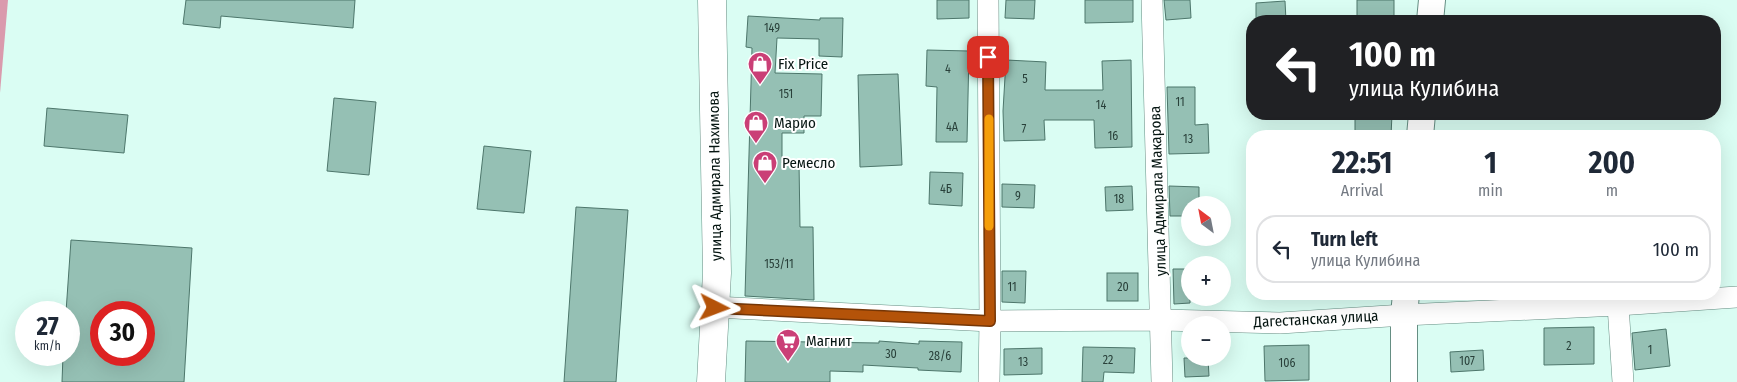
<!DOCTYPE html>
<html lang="en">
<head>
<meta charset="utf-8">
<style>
  body { margin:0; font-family:"Fira Sans Condensed",sans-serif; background:#f6f6f7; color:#1f2937; height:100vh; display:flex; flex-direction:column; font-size:19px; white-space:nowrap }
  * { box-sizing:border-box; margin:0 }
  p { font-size:16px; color:#747a83 }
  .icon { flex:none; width:28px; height:28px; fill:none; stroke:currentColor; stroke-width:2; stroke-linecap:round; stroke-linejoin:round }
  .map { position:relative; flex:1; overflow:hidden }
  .drawer { position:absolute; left:1246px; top:130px; width:475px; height:170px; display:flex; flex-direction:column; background:#fff; border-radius:20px; box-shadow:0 5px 20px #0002 }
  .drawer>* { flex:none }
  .banner { position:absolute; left:1246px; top:15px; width:475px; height:105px; border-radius:20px; box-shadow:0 5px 20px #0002; background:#202124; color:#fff; overflow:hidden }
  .needle { width:32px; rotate:328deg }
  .fabs { position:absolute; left:1181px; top:196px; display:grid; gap:10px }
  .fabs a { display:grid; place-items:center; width:50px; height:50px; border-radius:50%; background:#fff; box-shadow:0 5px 20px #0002; font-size:25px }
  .speed { position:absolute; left:15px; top:301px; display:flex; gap:10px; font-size:25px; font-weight:700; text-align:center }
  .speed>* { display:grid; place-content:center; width:65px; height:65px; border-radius:50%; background:#fff; box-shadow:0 5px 20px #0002; line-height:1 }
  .speed small { font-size:12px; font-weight:400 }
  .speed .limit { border:8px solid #d22; background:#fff; color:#111 }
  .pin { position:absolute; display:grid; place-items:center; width:42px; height:42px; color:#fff; margin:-21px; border-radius:10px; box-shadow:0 2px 8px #0006 }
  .me { position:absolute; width:55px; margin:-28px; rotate:93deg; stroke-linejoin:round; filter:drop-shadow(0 0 4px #0008) }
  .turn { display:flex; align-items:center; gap:18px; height:105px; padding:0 20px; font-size:22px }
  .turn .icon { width:65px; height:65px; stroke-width:2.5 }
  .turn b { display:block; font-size:35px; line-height:42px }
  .eta { display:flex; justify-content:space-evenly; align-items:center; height:85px; text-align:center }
  .eta b { font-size:30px; font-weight:700; line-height:35px }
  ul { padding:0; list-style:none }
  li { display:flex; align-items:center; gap:15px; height:68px; margin:0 10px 8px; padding:0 10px; border:2px solid #e0e1e3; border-radius:20px }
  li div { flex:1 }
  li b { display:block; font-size:19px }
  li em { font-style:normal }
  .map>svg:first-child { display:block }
  .water { fill:#da9aad }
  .building { fill:#95c0b4; stroke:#4d766b; fill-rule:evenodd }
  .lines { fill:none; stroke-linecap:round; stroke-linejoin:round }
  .minor-casing { stroke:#658e83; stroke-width:22 }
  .tertiary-casing { stroke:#658e83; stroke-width:28 }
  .secondary-casing { stroke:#658e83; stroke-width:29 }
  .minor { stroke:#fff; stroke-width:21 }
  .tertiary { stroke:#fff; stroke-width:26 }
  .secondary { stroke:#fff; stroke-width:28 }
  .route-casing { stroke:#753606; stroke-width:12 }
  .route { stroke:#b45309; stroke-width:9 }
  .slow { stroke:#f59e0b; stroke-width:9 }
  .labels { text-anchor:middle; stroke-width:4; stroke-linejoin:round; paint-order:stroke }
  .number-label { font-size:12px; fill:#29403a }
  .poi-label { font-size:15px; fill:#051511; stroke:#fff; text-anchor:start }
  .street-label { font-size:15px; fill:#051511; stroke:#fff }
</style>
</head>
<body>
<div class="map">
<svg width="1737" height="382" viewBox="0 0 1737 382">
  <rect width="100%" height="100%" fill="#dafdf3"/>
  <path class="water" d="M0,0H8L0,93Z"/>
  <g class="building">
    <path d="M186,0H355L353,28L221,16L220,28L183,24Z"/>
    <path d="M937,0H969V18L937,19Z"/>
    <path d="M1006,0H1035L1034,19L1005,18Z"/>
    <path d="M1085,0H1133V22L1085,23Z"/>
    <path d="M1164,0H1190L1191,18L1166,20Z"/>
    <rect x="1357" y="0" width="37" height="21"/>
    <path d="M1285,1L1286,21H1256V3Z"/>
    <path d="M748,16L820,20V18H843L842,57L819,56V39L777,38L775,73L822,74L821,116H804V133H782V163H799L800,227H813L814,300L745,296L752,48L746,47Z"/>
    <path d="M927,50L969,51L967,142H936L937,87L926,86Z"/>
    <path d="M1006,60L1046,62L1045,90H1103L1102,61L1131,60L1132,147L1095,148L1094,120H1044L1045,140L1004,141L1003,111Z"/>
    <path d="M898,74L902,165L860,167L858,75Z"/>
    <path d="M1167,87H1195V125L1208,124L1209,153L1169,154Z"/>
    <path d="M334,98L376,102L369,175L327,171Z"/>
    <path d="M47,108L128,115L124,153L44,146Z"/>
    <path d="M1355,114H1392L1391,136H1355Z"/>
    <path d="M484,146L531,151L524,213L477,209Z"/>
    <path d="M930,172L963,173L962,206L929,204Z"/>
    <path d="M1002,184L1035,185L1034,208L1002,207Z"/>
    <path d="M1132,186L1133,210L1106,211L1105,187Z"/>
    <path d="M1169,186L1199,187V205H1190V216H1170Z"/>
    <path d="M576,207L628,210L616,382H564Z"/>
    <path d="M71,240L192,248L184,382H62L63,355H69V312H66ZM101,312H144V355H101Z"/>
    <path d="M1173,269H1190V303L1174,304Z"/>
    <path d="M1002,271H1026L1025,303L1002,302Z"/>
    <rect x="1107" y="273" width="31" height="28"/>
    <path d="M1594,327V364L1544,365V328Z"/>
    <path d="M1666,329L1670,366L1635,370L1632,333Z"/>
    <path d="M746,341L879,343V341L919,344V341L962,342L961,372L918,370V368L863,365V372L830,371V382H745Z"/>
    <path d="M1309,345V380L1265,381L1264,346Z"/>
    <path d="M1083,347L1135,348L1134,373L1104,372L1103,382H1082Z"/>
    <path d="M1042,348V374L1004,375V349Z"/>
    <path d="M1483,350L1484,370L1451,372L1450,352Z"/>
    <path d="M1184,358H1208L1209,376L1185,377Z"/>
  </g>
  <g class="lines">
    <defs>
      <g id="minor">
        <path d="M988,0L990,321L989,382"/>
        <path d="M1152,0L1162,382"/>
        <path d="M1618,305L1623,382"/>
        <path d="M715,307L990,321L1162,320L1280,323L1404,315L1618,305L1737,297"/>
      </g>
      <g id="tertiary">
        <path d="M1430,21L1432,0"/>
        <path d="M1420,136L1422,114"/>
        <path d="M1404,382V315L1406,294"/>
      </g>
      <path id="secondary" d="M711,382L717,273L712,0"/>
    </defs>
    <use href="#minor" class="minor-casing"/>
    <use href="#tertiary" class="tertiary-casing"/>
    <use href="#secondary" class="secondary-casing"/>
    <use href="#minor" class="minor"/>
    <use href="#tertiary" class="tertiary"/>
    <use href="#secondary" class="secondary"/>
  </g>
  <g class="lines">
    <defs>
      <path id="route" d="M715,308L990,321L988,57"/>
    </defs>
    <use href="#route" class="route-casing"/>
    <use href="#route" class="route"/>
    <path class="slow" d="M989,119V226"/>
  </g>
  <defs>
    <symbol id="shop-pin" viewBox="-11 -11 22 30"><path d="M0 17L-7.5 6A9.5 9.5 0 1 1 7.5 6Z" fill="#ca3f76" stroke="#fff"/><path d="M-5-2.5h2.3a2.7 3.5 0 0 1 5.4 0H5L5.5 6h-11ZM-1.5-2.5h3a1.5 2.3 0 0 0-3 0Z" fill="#fff"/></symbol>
    <symbol id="supermarket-pin" viewBox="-11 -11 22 30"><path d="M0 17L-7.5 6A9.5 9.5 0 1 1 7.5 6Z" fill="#ca3f76" stroke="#fff"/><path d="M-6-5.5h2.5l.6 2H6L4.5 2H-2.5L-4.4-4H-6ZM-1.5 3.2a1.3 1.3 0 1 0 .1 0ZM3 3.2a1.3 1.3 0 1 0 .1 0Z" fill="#fff"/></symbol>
  </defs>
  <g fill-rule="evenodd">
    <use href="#shop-pin" x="746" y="50" width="28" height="38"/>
    <use href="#shop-pin" x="742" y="109" width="28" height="38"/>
    <use href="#shop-pin" x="751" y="149" width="28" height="38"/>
    <use href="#supermarket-pin" x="774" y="327" width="28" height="38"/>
  </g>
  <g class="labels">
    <g class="number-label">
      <text x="772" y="32">149</text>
      <text x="948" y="73">4</text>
      <text x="1025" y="83">5</text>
      <text x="786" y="98">151</text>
      <text x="1180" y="106">11</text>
      <text x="1101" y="109">14</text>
      <text x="952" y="131">4А</text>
      <text x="1024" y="133">7</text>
      <text x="1113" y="140">16</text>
      <text x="1188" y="143">13</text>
      <text x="946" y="193">4Б</text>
      <text x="1018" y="200">9</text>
      <text x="1119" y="203">18</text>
      <text x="779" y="268">153/11</text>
      <text x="1012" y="291">11</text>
      <text x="1123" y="291">20</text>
      <text x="1569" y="350">2</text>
      <text x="1650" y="354">1</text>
      <text x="891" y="358">30</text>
      <text x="940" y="360">28/6</text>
      <text x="1108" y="364">22</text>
      <text x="1467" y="365">107</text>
      <text x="1023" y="366">13</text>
      <text x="1287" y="367">106</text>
    </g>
    <g class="poi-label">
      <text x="778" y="69">Fix Price</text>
      <text x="774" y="128">Марио</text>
      <text x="782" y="168">Ремесло</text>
      <text x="806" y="346">Магнит</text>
    </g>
    <g class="street-label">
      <text transform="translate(715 176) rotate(-91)" y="5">улица Адмирала Нахимова</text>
      <text transform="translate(1158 191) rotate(-92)" y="5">улица Адмирала Макарова</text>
      <text transform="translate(1316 319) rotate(-3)" y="5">Дагестанская улица</text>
    </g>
  </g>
</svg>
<div class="fabs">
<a><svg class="needle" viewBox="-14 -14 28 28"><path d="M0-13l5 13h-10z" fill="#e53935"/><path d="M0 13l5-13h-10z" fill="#747a83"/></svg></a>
<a>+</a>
<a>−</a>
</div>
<div class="speed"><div>27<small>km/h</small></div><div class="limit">30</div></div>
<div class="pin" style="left:988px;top:57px;background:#d93025"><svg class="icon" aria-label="arrive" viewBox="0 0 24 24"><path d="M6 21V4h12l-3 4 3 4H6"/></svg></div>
<svg class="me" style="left:715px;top:308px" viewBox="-20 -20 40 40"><path d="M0-17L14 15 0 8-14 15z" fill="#b45309" stroke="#fff" stroke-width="4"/></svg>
<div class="banner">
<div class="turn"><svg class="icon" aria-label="left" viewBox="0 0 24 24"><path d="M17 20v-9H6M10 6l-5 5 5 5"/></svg><div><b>100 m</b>улица Кулибина</div></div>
</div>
<section class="drawer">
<div class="eta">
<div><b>22:51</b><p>Arrival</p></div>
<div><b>1</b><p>min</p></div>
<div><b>200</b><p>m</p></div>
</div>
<ul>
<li><svg class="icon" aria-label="left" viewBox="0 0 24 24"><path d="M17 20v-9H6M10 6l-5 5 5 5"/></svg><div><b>Turn left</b><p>улица Кулибина</p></div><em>100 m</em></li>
</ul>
</section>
</div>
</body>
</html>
